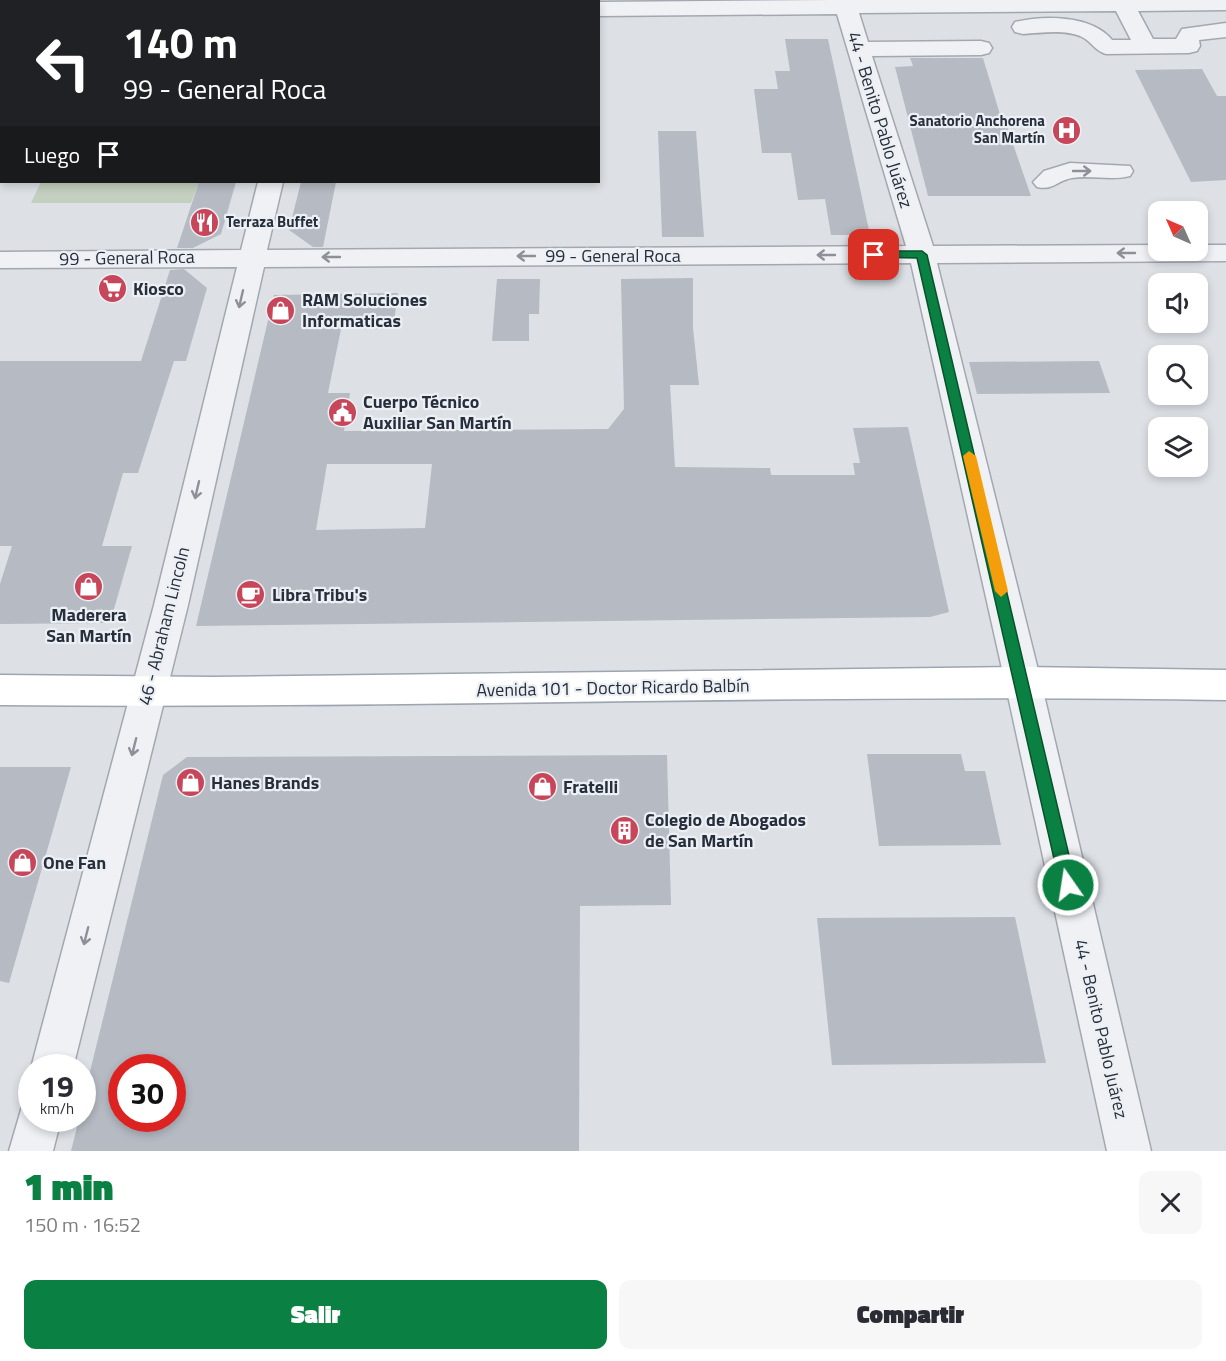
<!DOCTYPE html>
<html lang="es">
<head>
<meta charset="utf-8">
<style>
  body { margin:0; font-family:"Titillium Web",sans-serif; background:#f7f7f7; color:#2b2b33; height:100vh; display:flex; flex-direction:column; font-size:22px; white-space:nowrap }
  * { box-sizing:border-box; margin:0 }
  p { font-size:20px; color:#7c7c81 }
  .icon { flex:none; width:33px; height:33px; fill:none; stroke:currentColor; stroke-width:2; stroke-linecap:round; stroke-linejoin:round }
  .map { position:relative; height:1151px; overflow:hidden }
  .sheet { display:flex; flex-direction:column; background:#fff; flex:1 }
  .sheet>* { flex:none }
  .top-card { position:absolute; left:0px; top:0px; width:600px; height:183px; box-shadow:0 3px 9px #0003; background:#202124; color:#fff; overflow:hidden }
  .needle { width:39px; rotate:315deg }
  .buttons { position:absolute; left:1148px; top:201px; display:grid; gap:12px }
  .buttons a { display:grid; place-items:center; width:60px; height:60px; border-radius:12px; background:#fff; box-shadow:0 3px 9px #0003; font-size:30px }
  .speed { position:absolute; left:18px; top:1054px; display:flex; gap:12px; font-size:30px; font-weight:700; text-align:center }
  .speed>* { display:grid; place-content:center; width:78px; height:78px; border-radius:50%; background:#fff; box-shadow:0 3px 9px #0003; line-height:1 }
  .speed small { font-size:15px; font-weight:400 }
  .speed .limit { border:9px solid #d22; background:#fff; color:#111 }
  .pin { position:absolute; display:grid; place-items:center; width:51px; height:51px; color:#fff; margin:-26px; border-radius:12px; box-shadow:0 3px 9px #0006 }
  .me { position:absolute; width:66px; margin:-33px; rotate:347deg; stroke-linejoin:round; filter:drop-shadow(0 0 4px #0008) }
  .turn { display:flex; align-items:center; gap:21px; height:126px; padding:0 24px; font-size:27px }
  .turn .icon { width:78px; height:78px; stroke-width:2.5 }
  .turn b { display:block; font-size:42px; line-height:51px }
  .then { display:flex; align-items:center; height:57px; padding:0 24px; background:#0003; gap:12px; font-size:22px }
  .round { display:grid; place-items:center; flex:none; width:63px; height:63px; border-radius:12px; background:#f7f7f7 }
  .summary { display:flex; align-items:center; justify-content:space-between; height:102px; padding:0 24px }
  h1 { font-size:36px; font-weight:800; line-height:45px; color:#0b8043 }
  .cta { display:flex; gap:12px; margin-top:auto; padding:12px 24px }
  .cta a { flex:1; height:69px; border-radius:12px; background:#0b8043; color:#fff; font-size:24px; font-weight:800; line-height:69px; text-align:center }
  .cta a+a { background:#f7f7f7; color:#2b2b33 }
  .map>svg:first-child { display:block }
  .green { fill:#c3d0bf }
  .building { fill:#b5bac3; fill-rule:evenodd }
  .lines { fill:none; stroke-linecap:round; stroke-linejoin:round }
  .minor-casing { stroke:#a3a8b0; stroke-width:3 }
  .major-casing { stroke:#9da5b1; stroke-width:3 }
  .minor { fill:#f0f1f5; fill-rule:evenodd }
  .major { fill:#fff; fill-rule:evenodd }
  .oneway { stroke:#8c9098 }
  .route { fill:#0b8043; stroke:#07532c; stroke-width:1.5 }
  .slow { fill:#f59e0b }
  .labels { text-anchor:middle; stroke-width:4.5; stroke-linejoin:round; paint-order:stroke }
  .far-poi-label { font-size:15px; font-weight:bold; fill:#272f3c; stroke:#ecf0f4; text-anchor:end }
  .street-label { font-size:18px; fill:#272f3c; stroke:#ecf0f4 }
  .poi-label { font-size:18px; font-weight:bold; fill:#272f3c; stroke:#ecf0f4; text-anchor:start }
</style>
</head>
<body>
<div class="map">
<svg width="1226" height="1151" viewBox="0 0 1226 1151">
  <rect width="100%" height="100%" fill="#dde1e6"/>
  <path class="green" d="M41,182H199L191,203H31Z"/>
  <g class="building">
    <path d="M785,39H828L870,235H831L825,199L798,200L791,153H762L754,89H778L775,71H790Z"/>
    <path d="M910,58H983L1002,121H1005L1031,196H928L895,67L913,66Z"/>
    <path d="M1202,69L1217,96H1226V180L1191,182L1135,70Z"/>
    <path d="M658,131H696L704,237H662Z"/>
    <path d="M199,182H236L221,234L193,248H177Z"/>
    <path d="M301,182H336L323,247H313L289,230Z"/>
    <path d="M184,269L207,288L186,361H174L138,473H123L102,546H132L110,623L0,624V584L12,546H0V361H141L170,270Z"/>
    <path d="M693,278V328L699,385H670L675,467L770,468L771,475H855L853,463H860L853,428L908,427L949,612L930,617L196,626L274,295L398,293L393,329H341L328,393H350L344,431L608,429L624,409L621,279ZM327,464H432L425,528L316,530Z"/>
    <path d="M497,279H540L539,314H529V341H492Z"/>
    <path d="M1099,361L1110,393L977,394L969,362Z"/>
    <path d="M867,754H961L965,771H985L1001,845L879,846Z"/>
    <path d="M667,755L671,905L580,906L579,1151H71L79,1119H82V1104L163,775L187,757ZM122,1068H172V1119H122Z"/>
    <path d="M0,767H71L9,983L0,981Z"/>
    <path d="M1015,917L1046,1063L832,1065L817,918Z"/>
  </g>
  <g class="lines">
    <defs>
      <g id="minor">
        <rect x="305" y="0" width="22" height="2"/>
        <path d="M833,0H1226V10L1138,11L1153,39H1176L1182,29L1226,23V37L1199,40L1200,46L1197,51L1189,53L1106,54C1095,51 1092,42 1082,37C1065,29 1041,33 1023,34L1015,32L1012,27L1015,22C1044,15 1092,15 1112,40H1131L1116,11L859,13L868,42L981,41L989,43L992,48L989,53L981,55L872,56L933,246L1158,245V250H1197V245H1226V261L937,263L1041,682L1151,1151H1107L1005,682L911,263L264,267L188,605L73,1068H32V1070L31,1068L154,605L237,267L0,268V252L241,250L258,182H283L267,250L906,246L837,14L598,16V2Z"/>
        <rect x="0" y="3" width="2" height="14"/>
        <path d="M1070,163L1130,166L1133,171L1130,176C1111,181 1091,175 1072,178C1058,180 1053,191 1037,187L1033,182L1044,171Z"/>
        <path d="M32,1100V1119H61L53,1151H9L23,1103Z"/>
      </g>
      <path id="major" d="M1023,667L1226,670V700C817,693 409,709 0,705V675L213,677Z"/>
    </defs>
    <use href="#minor" class="minor-casing"/>
    <use href="#major" class="major-casing"/>
    <use href="#minor" class="minor"/>
    <use href="#major" class="major"/>
  </g>
  <defs><path id="oneway-shaft" d="M-6 0H5M1.5-3L5.5 0L1.5 3" fill="none" stroke-width="1.6" stroke-linecap="round" stroke-linejoin="round" transform="scale(1.5)"/></defs>
  <g class="oneway">
    <use href="#oneway-shaft" transform="translate(1082 171)"/>
    <use href="#oneway-shaft" transform="translate(1126 253) rotate(180)"/>
    <use href="#oneway-shaft" transform="translate(826 255) rotate(180)"/>
    <use href="#oneway-shaft" transform="translate(526 256) rotate(180)"/>
    <use href="#oneway-shaft" transform="translate(331 257) rotate(180)"/>
    <use href="#oneway-shaft" transform="translate(241 299) rotate(103)"/>
    <use href="#oneway-shaft" transform="translate(197 490) rotate(103)"/>
    <use href="#oneway-shaft" transform="translate(134 747) rotate(104)"/>
    <use href="#oneway-shaft" transform="translate(86 936) rotate(104)"/>
  </g>
  <path class="route" d="M874,251H922L927,255L1076,885L1074,890L1068,892L1063,890L1060,885L917,258L870,257V252Z"/>
  <path class="slow" d="M969,451L976,456L1008,591L1001,597L995,591L963,456Z"/>
  <defs>
    <symbol id="hospital-disc" viewBox="-11 -11 22 22"><circle r="9.5" fill="#c7465a" stroke="#ecf0f4"/><path d="M-5-5h3v3.5h4V-5h3V5h-3V1.5h-4V5h-3Z" fill="#fff"/></symbol>
    <symbol id="restaurant-disc" viewBox="-11 -11 22 22"><circle r="9.5" fill="#c7465a" stroke="#ecf0f4"/><path d="M-5-6h1v4h1v-4h1v4h1v-4h1v5L-1.5 .5V6h-2V.5L-5-1ZM5-6V6H3V1.5H1.5Q1.5-4 5-6Z" fill="#fff"/></symbol>
    <symbol id="supermarket-disc" viewBox="-11 -11 22 22"><circle r="9.5" fill="#c7465a" stroke="#ecf0f4"/><path d="M-6-5.5h2.5l.6 2H6L4.5 2H-2.5L-4.4-4H-6ZM-1.5 3.2a1.3 1.3 0 1 0 .1 0ZM3 3.2a1.3 1.3 0 1 0 .1 0Z" fill="#fff"/></symbol>
    <symbol id="shop-disc" viewBox="-11 -11 22 22"><circle r="9.5" fill="#c7465a" stroke="#ecf0f4"/><path d="M-5-2.5h2.3a2.7 3.5 0 0 1 5.4 0H5L5.5 6h-11ZM-1.5-2.5h3a1.5 2.3 0 0 0-3 0Z" fill="#fff"/></symbol>
    <symbol id="civic-disc" viewBox="-11 -11 22 22"><circle r="9.5" fill="#c7465a" stroke="#ecf0f4"/><path d="M-.6-6.5H3V-4.5H.6V-3L4-1V1h2V6H-6V1h2V-1L-.6-3ZM-1.2 2.5V6h2.4V2.5Z" fill="#fff"/></symbol>
    <symbol id="cafe-disc" viewBox="-11 -11 22 22"><circle r="9.5" fill="#c7465a" stroke="#ecf0f4"/><path d="M-5.5-4.5H6V0H3Q3 3.5 0 3.5H-2.5Q-5.5 3.5-5.5 0ZM3-3.2v2h1.7v-2ZM-6 4.5H4V6H-6Z" fill="#fff"/></symbol>
    <symbol id="building-disc" viewBox="-11 -11 22 22"><circle r="9.5" fill="#c7465a" stroke="#ecf0f4"/><path d="M-4-6H4V6H1V3H-1V6H-4ZM-2.5-4.3h1.7v1.8h-1.7ZM.8-4.3h1.7v1.8H.8ZM-2.5-1h1.7V.8h-1.7ZM.8-1h1.7V.8H.8Z" fill="#fff"/></symbol>
  </defs>
  <g fill-rule="evenodd">
    <use href="#hospital-disc" x="1050" y="114" width="33" height="33"/>
    <use href="#restaurant-disc" x="188" y="206" width="33" height="33"/>
    <use href="#supermarket-disc" x="96" y="272" width="33" height="33"/>
    <use href="#shop-disc" x="264" y="294" width="33" height="33"/>
    <use href="#civic-disc" x="326" y="396" width="33" height="33"/>
    <use href="#shop-disc" x="72" y="570" width="33" height="33"/>
    <use href="#cafe-disc" x="234" y="578" width="33" height="33"/>
    <use href="#shop-disc" x="174" y="766" width="33" height="33"/>
    <use href="#shop-disc" x="526" y="770" width="33" height="33"/>
    <use href="#building-disc" x="608" y="814" width="33" height="33"/>
    <use href="#shop-disc" x="6" y="846" width="33" height="33"/>
  </g>
  <g class="labels">
    <g class="far-poi-label">
      <text x="1045" y="126">Sanatorio Anchorena<tspan x="1045" dy="17">San Martín</tspan></text>
      <text x="226" y="227" text-anchor="start">Terraza Buffet</text>
    </g>
    <g class="street-label">
      <text transform="translate(880 120) rotate(73)" y="6">44 - Benito Pablo Juárez</text>
      <text x="613" y="262">99 - General Roca</text>
      <text transform="translate(127 258) rotate(-1)" y="6">99 - General Roca</text>
      <text transform="translate(164 626) rotate(-76)" y="6">46 - Abraham Lincoln</text>
      <text transform="translate(613 688) rotate(-1)" y="6">Avenida 101 - Doctor Ricardo Balbín</text>
      <text transform="translate(1101 1029) rotate(77)" y="6">44 - Benito Pablo Juárez</text>
    </g>
    <g class="poi-label">
      <text x="133" y="295">Kiosco</text>
      <text x="302" y="306">RAM Soluciones<tspan x="302" dy="21">Informaticas</tspan></text>
      <text x="363" y="408">Cuerpo Técnico<tspan x="363" dy="21">Auxiliar San Martín</tspan></text>
      <text x="272" y="601">Libra Tribu's</text>
      <text x="89" y="621" text-anchor="middle">Maderera<tspan x="89" dy="21">San Martín</tspan></text>
      <text x="211" y="789">Hanes Brands</text>
      <text x="563" y="793">Fratelli</text>
      <text x="645" y="826">Colegio de Abogados<tspan x="645" dy="21">de San Martín</tspan></text>
      <text x="43" y="869">One Fan</text>
    </g>
  </g>
</svg>
<div class="buttons">
<a><svg class="needle" viewBox="-14 -14 28 28"><path d="M0-13l5 13h-10z" fill="#e53935"/><path d="M0 13l5-13h-10z" fill="#7c7c81"/></svg></a>
<a><svg class="icon" aria-label="sound" viewBox="0 0 24 24"><path d="M4 9h4l5-4v14l-5-4H4zM17 9q2 3 0 6"/></svg></a>
<a><svg class="icon" aria-label="search" viewBox="0 0 24 24"><circle cx="10" cy="10" r="6"/><path d="M15 15l6 6"/></svg></a>
<a><svg class="icon" aria-label="layers" viewBox="0 0 24 24"><path d="M12 4l9 5-9 5-9-5zM3 14l9 5 9-5"/></svg></a>
</div>
<div class="speed"><div>19<small>km/h</small></div><div class="limit">30</div></div>
<div class="pin" style="left:874px;top:255px;background:#d93025"><svg class="icon" aria-label="arrive" viewBox="0 0 24 24"><path d="M6 21V4h12l-3 4 3 4H6"/></svg></div>
<svg class="me" style="left:1068px;top:885px" viewBox="-20 -20 40 40"><circle r="17" fill="#0b8043" stroke="#fff" stroke-width="3"/><path d="M0-11L8 9 0 5-8 9z" fill="#fff"/></svg>
<div class="top-card">
<div class="turn"><svg class="icon" aria-label="left" viewBox="0 0 24 24"><path d="M17 20v-9H6M10 6l-5 5 5 5"/></svg><div><b>140 m</b>99 - General Roca</div></div>
<div class="then">Luego<svg class="icon" aria-label="arrive" viewBox="0 0 24 24"><path d="M6 21V4h12l-3 4 3 4H6"/></svg></div>
</div>
</div>
<section class="sheet">
<div class="summary"><div><h1>1 min</h1><p>150 m · 16:52</p></div><a class="round"><svg class="icon" aria-label="close" viewBox="0 0 24 24"><path d="M6 6l12 12M18 6L6 18"/></svg></a></div>
<div class="cta"><a>Salir</a><a>Compartir</a></div>
</section>
</body>
</html>
